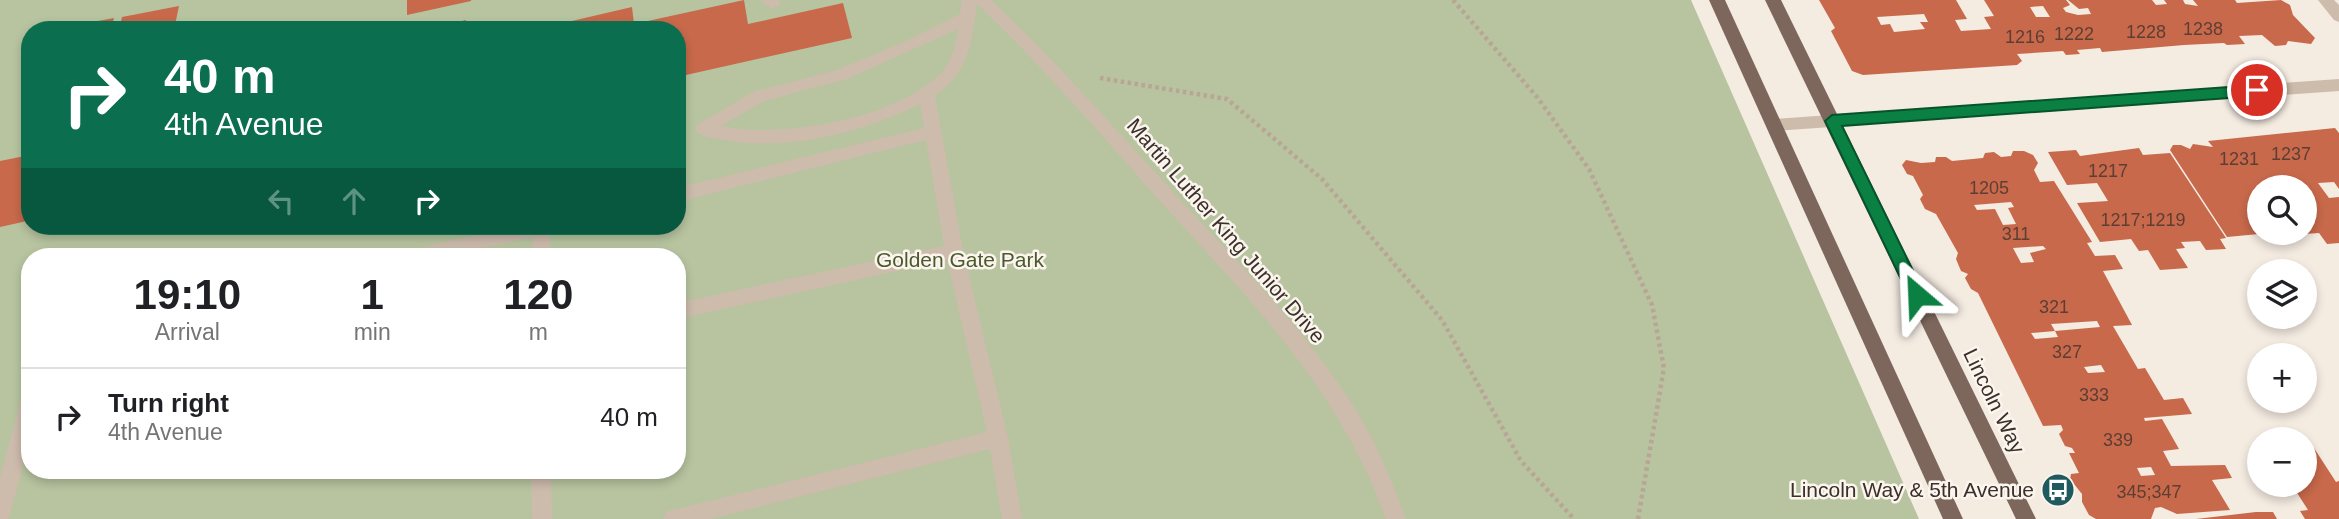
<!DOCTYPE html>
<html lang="en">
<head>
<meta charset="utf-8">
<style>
  body { margin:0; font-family:Helvetica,sans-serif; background:#f2f2f2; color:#202124; height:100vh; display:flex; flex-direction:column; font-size:26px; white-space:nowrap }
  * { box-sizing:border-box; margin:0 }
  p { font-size:23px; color:#757577 }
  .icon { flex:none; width:38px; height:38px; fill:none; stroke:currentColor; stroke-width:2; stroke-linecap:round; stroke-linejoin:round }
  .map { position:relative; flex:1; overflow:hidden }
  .drawer { position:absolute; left:21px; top:248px; width:665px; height:231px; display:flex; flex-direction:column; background:#fff; border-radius:28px; box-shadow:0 4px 10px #0003 }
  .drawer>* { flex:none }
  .top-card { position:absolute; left:21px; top:21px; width:665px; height:214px; border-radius:28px; box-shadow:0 4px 10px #0003; background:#0b6e4f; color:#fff; overflow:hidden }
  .fabs { position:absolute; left:2247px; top:175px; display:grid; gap:14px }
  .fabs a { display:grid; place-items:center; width:70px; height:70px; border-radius:50%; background:#fff; box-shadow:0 4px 10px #0003; font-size:35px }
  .pin { position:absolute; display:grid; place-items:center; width:60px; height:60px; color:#fff; margin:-30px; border:4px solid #fff; border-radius:50%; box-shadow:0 2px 7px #0007 }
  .me { position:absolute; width:77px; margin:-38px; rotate:334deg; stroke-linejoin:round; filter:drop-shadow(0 0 5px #0008) }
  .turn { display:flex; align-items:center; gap:24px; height:147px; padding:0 28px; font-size:32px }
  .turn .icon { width:91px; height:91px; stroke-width:2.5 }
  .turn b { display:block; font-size:49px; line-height:60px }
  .lanes { display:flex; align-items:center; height:66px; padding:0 28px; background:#0003; justify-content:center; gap:35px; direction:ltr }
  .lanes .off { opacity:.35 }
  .eta { display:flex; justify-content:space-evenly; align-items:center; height:119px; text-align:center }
  .eta b { font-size:42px; font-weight:800; line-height:49px }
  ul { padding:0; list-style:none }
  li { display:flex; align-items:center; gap:21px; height:98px; padding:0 28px; border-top:2px solid #e0e0e0 }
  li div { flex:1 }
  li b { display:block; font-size:26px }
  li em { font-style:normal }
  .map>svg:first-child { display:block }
  .green { fill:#b8c4a0; fill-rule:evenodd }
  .building { fill:#c8694b; fill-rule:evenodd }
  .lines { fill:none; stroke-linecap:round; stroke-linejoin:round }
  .path { stroke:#b9a596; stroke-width:4.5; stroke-dasharray:3.5 3.5; stroke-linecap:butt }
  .minor { fill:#cdbbac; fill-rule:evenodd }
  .major { fill:#7d675c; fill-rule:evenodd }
  .route { fill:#0b8043; stroke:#07532c; stroke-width:2 }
  .labels { text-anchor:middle; stroke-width:5; stroke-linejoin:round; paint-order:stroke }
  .number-label { font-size:18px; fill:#5e3e33 }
  .street-label { font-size:21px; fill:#3b302b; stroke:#fbf5ee }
  .park-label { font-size:21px; fill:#4a5a2e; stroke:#fbf5ee }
  .poi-label { font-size:21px; fill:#3b302b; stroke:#fbf5ee; text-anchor:end }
</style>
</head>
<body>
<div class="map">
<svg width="2339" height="519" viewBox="0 0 2339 519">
  <rect width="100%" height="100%" fill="#f4ebe1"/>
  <path class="green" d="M0,0H1691L1919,519H0ZM30,30H677V226H30ZM30,257H677V471H30Z"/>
  <g class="building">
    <path d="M407,0H471V1L407,15Z"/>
    <path d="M744,0L748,24L843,3L852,38L677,77V30H533L632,7L634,24Z"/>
    <path d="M1819,0H1956L1967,19L1955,20L1961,31L1991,29L1984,17L1994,16L1984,0H2066L2070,5L2063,8L2066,12L2078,15L2091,14L2088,8L2079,9L2068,0H2152L2156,5L2167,4L2164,0H2183L2185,4L2198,6L2193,0H2235L2237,3L2281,0L2290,5L2293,15L2315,38L2311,44L2288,41L2286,45L2275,46L2262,35L2239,36L2245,44L2227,45L2224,43L2184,45L2102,52L2100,48L2077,50L2080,54L2066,55L2063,51L2017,54L2022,61L2017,65L1863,75L1852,71L1831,31L1835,28ZM2043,6L2050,17H2036L2030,7ZM1924,14L1928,22H1920L1925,29L1894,32L1890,24L1881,25L1877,17Z"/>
    <path d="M179,6L174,30H119L122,17Z"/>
    <path d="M114,18L111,30H59V28Z"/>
    <path d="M466,20V30H428L427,29Z"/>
    <path d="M2335,128L2339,133V189L2334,182L2318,183L2329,198L2339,197V243L2327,244L2319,233L2305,234V204L2314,203L2309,197L2305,198V187H2259V234L2227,237L2170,150L2173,145H2181L2190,149L2193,144L2213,147L2208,141Z"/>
    <path d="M2139,148L2143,155L2170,153L2226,238L2220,239L2226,249L2206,250L2200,241L2181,242L2185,248L2176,249L2188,268L2160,270L2148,250L2139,251L2131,239L2100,242L2077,203L2108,201L2097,183L2067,185L2048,152L2076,150L2080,156Z"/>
    <path d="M2013,151H2024L2033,155L2038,163L2034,170L2040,182L2054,181L2092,242L2087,243L2095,256L2115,255L2123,269L2103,271L2132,325L2113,326L2138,369L2145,368L2164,400L2183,398L2192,414L2144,418L2145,421L2162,419L2179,449L2163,451L2171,466L2225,465L2232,478L2212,480L2230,510L2177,514L2161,507L2155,508L2151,519H2096L2089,515L2082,502V494L2070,479L2071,474L2079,473L2069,453H2075L2072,448L2065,446L2059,434L2063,430L2061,425L2043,426L1978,293L1971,289L1965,278L1968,274L1961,271L1956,259L1958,253L1936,214L1925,209L1920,199L1923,195L1913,176L1907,174L1902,165L1906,160L1921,163L1935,162L1936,157H1946L1952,161L1983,158L1985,153L1994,152L2001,157L2011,156ZM2011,202L2014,207L2008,208L2016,224L2003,225L1995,209L1977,210L1974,205ZM2043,246L2046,249L2030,253L2034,262L2021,263L2013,248ZM2097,321L2100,327L2055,331L2058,337L2035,339L2031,333L2055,331L2051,324ZM2101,365L2105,372L2088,373L2084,367ZM2151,467L2155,475L2141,476L2137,468Z"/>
    <path d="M30,155V223L26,224L27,221L0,227V161Z"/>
    <path d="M2305,448H2314L2336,482L2339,481V519H2305L2300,511L2308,510L2292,485H2305Z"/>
    <path d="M2256,512H2273L2277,519H2196Z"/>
  </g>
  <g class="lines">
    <g class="path">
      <path d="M1453,0L1537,97L1589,169L1652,305L1664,368L1638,519"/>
      <path d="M1100,78L1227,99L1322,179L1442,320L1521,461L1574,519"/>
    </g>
    <g class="minor">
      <path d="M759,0H778L781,4L773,9Z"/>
      <path d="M962,0H991C1056,61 1114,128 1174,193C1240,266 1313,336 1363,422C1381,453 1393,486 1406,519H1386C1338,387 1253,304 1161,202C1101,135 1043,66 977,4C971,44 970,70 935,96L963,251L1008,438L1022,519H1002L990,449L710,519H663L666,512L673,510L987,432L947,260L677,319V303L944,246L926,140L677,202V188L924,128L920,104C861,133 784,153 719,139C710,137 700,137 695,129L697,125L753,92L837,70L902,43L960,14ZM958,29C955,47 952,64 937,77C890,119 781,139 721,126L764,101L847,79Z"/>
      <path d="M2318,0H2334L2339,5V22L2334,20Z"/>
      <path d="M2339,79V91L1774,131L1766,125L1774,119Z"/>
      <path d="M518,226H557L550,233V257H532L533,237L440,257H399L402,252L408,250Z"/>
      <path d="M30,393V438L10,514L8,519H0V477L21,401L23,395Z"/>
      <path d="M531,471H551L552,519H532Z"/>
    </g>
    <g class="major">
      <path d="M1709,0H1725L1963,519H1943Z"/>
      <path d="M1765,0H1781L2036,519H2016Z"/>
    </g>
  </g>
  <path class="route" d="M2257,85L2264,90L2257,96L1842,126L1925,295L1917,302L1911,300L1825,121L1832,115Z"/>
  <defs>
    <symbol id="bus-disc" viewBox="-11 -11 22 22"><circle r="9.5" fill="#1f5a5e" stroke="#fbf5ee"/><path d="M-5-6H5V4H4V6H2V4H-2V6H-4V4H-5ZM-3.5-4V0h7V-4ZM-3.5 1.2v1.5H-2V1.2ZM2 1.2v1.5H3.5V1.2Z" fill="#fff"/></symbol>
  </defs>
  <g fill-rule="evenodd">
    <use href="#bus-disc" x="2039" y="471" width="38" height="38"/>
  </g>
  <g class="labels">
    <g class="number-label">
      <text x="2203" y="35">1238</text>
      <text x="2146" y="38">1228</text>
      <text x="2074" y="40">1222</text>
      <text x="2025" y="43">1216</text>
      <text x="2291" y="160">1237</text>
      <text x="2239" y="165">1231</text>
      <text x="2108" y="177">1217</text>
      <text x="1989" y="194">1205</text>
      <text x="2143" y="226">1217;1219</text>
      <text x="2016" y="240">311</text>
      <text x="2054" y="313">321</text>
      <text x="2067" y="358">327</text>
      <text x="2094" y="401">333</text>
      <text x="2118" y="446">339</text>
      <text x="2149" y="498">345;347</text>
    </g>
    <g class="street-label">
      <text transform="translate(1226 231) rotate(49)" y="7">Martin Luther King Junior Drive</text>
      <text transform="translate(1994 401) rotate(64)" y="7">Lincoln Way</text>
    </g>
    <g class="park-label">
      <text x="960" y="267">Golden Gate Park</text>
    </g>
    <g class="poi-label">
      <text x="2034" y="497">Lincoln Way &amp; 5th Avenue</text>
    </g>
  </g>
</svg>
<div class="fabs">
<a><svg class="icon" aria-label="search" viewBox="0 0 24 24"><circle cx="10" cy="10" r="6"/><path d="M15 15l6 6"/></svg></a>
<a><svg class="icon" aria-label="layers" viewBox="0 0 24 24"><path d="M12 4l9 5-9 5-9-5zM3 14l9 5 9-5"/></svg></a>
<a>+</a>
<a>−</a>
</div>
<div class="pin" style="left:2257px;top:90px;background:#d93025"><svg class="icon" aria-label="arrive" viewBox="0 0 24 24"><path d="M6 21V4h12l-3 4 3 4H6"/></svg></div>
<svg class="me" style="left:1917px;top:295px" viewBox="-20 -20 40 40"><path d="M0-17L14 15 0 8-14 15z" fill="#0b8043" stroke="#fff" stroke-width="4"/></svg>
<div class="top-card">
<div class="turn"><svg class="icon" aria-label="right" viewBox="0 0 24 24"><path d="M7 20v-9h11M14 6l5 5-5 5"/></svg><div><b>40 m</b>4th Avenue</div></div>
<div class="lanes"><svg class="icon off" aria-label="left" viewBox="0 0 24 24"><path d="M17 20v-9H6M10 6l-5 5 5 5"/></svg><svg class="icon off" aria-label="ahead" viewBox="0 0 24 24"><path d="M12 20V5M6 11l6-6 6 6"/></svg><svg class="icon" aria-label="right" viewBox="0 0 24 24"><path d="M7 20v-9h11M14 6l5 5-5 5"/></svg></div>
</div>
<section class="drawer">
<div class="eta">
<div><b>19:10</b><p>Arrival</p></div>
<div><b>1</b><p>min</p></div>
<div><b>120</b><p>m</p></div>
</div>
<ul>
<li><svg class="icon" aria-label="right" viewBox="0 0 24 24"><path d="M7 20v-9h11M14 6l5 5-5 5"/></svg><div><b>Turn right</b><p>4th Avenue</p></div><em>40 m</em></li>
</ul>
</section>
</div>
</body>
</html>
